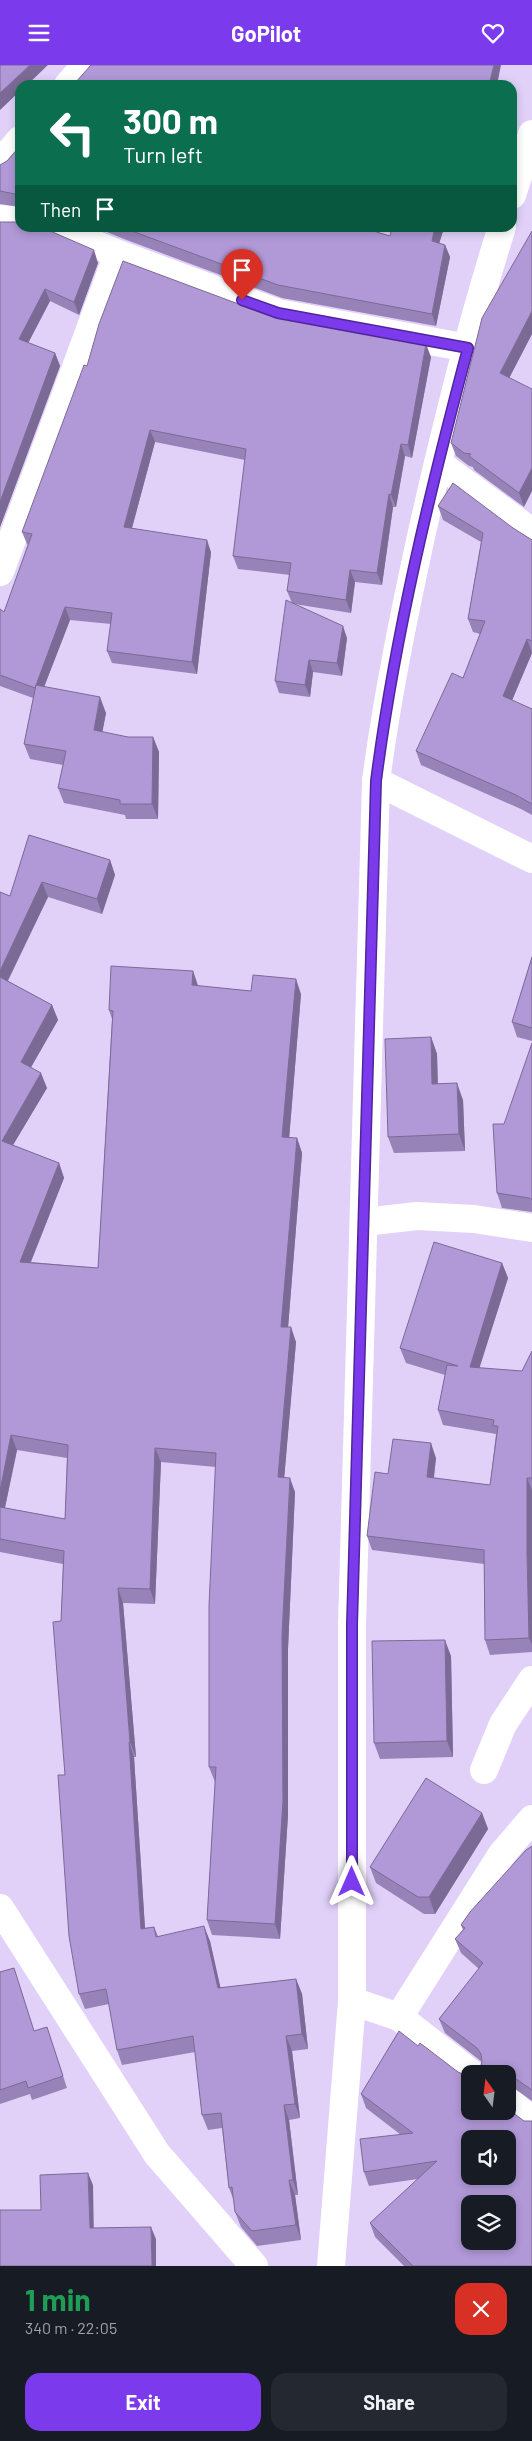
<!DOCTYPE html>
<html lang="en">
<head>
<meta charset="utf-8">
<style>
  body { margin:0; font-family:Barlow,sans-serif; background:#242831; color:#f1f3f6; height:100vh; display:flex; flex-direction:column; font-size:19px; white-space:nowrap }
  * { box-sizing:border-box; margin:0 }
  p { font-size:16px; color:#9ea1a6 }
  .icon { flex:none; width:28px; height:28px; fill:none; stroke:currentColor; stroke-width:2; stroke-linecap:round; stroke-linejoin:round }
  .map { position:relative; height:2201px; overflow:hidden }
  .drawer { display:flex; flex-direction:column; background:#171b24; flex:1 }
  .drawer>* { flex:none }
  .guide { position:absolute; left:15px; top:15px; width:502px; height:152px; border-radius:15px; box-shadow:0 2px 8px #0003; background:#0b6e4f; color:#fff; overflow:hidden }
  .needle { width:32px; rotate:346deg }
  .tools { position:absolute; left:461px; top:2000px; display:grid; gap:10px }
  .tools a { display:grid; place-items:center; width:55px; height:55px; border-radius:10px; background:#171b24; box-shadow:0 2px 8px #0003; font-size:25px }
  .pin { position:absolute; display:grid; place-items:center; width:42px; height:42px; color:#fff; margin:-51px -21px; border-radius:50% 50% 50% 0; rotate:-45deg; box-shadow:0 0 5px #0007 }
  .pin .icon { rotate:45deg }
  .me { position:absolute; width:55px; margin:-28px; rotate:0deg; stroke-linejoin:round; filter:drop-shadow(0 0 4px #0008) }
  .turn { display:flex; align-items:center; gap:18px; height:105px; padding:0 25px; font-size:22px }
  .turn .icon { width:65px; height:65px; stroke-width:2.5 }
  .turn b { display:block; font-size:35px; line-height:42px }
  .then { display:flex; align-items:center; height:48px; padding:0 25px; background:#0003; gap:10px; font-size:19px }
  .round { display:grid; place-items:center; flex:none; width:52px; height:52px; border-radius:15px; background:#242831 }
  .headline { display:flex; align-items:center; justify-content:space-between; height:85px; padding:0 25px }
  h1 { font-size:30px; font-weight:700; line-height:38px; color:#1e9e55 }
  .button { display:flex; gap:10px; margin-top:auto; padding:10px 25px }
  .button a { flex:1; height:58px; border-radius:15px; background:#7c3aed; color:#fff; font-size:20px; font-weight:700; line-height:58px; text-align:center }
  .button a+a { background:#242831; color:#f1f3f6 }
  header { display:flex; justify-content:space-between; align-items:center; height:65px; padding:0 25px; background:#7c3aed; color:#fff; font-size:22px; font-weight:700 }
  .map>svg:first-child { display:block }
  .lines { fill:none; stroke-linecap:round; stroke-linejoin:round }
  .street { stroke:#fff; stroke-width:28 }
  .wall { fill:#9883b9; fill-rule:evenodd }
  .shaded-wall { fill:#7c6a96 }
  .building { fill:#b198d7; stroke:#7c6a96; fill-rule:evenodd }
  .route-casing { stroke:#51269a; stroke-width:12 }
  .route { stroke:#7c3aed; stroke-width:9 }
</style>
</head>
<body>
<header><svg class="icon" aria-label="menu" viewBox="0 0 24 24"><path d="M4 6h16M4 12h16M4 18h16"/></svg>GoPilot<svg class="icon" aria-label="heart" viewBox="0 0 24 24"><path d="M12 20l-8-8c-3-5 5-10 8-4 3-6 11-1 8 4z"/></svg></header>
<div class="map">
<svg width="532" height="2201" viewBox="0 0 532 2201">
  <rect width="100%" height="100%" fill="#e1d1f9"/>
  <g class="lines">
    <g class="street">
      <path d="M68,20L86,0"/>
      <path d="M0,98L20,75"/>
      <path d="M512,130L532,69"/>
      <path d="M0,154L20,156"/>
      <path d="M53,162L118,189L278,248L468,283"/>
      <path d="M438,398L532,467"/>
      <path d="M0,507L118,189"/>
      <path d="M376,716L532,794"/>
      <path d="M364,1157L417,1151L474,1154L532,1163"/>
      <path d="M484,1705L503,1659L532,1615"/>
      <path d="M0,1843L157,2089L254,2201"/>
      <path d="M352,1936L399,1952L472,2009"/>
      <path d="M399,1952L502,1789L532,1754"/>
      <path d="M508,2036L532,2055"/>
      <path d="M331,2201L352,1936V1560L376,716C387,632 404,550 422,467C445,365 470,262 502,162"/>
    </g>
  </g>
  <g class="wall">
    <path d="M20,81V142L0,139V100L7,96Z"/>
    <path d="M0,157L98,198L79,250L50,236L28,278L55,288L60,301L0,462Z"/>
    <path d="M95,162H360L390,171L392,162H441L443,166L439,178L445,180L450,192L436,261L282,233L124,174Z"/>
    <path d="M268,250L431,292L412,393L405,391L396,442H393L382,520L355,517L351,548L294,539L347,573L342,611L313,607L310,632L279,628L275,616L292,538L287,526L290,510L238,504L233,491L245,395L155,377L132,463L211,487L197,609L112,598L107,586L111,559L70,555L44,622L106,648L102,667L128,672H153L159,687L158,754H126L125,750L64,738L58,723L63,700L30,694L24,679L33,633L0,621V544L4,547L28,480L27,479L22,467L87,301Z"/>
    <path d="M532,269L509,313L524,442L474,405L473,402L469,401L456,391L451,378Z"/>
    <path d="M438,441L513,463L532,475V588L512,635L532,644V750L521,744L421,700L416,686L463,613L480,569L473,567L468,554L481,477L443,455Z"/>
    <path d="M29,770L110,795L115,810L102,849L48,832L8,916L52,940L58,955L31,1002L47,1023L13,1080L59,1098L64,1113L31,1197L98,1203L112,954L109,945L193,906L198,921L251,926L301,929L289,1073H297L302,1088L288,1262L296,1277L284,1412L295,1427L288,1584V1750L280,1874L212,1870L207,1855L215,1717L209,1702L216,1402L161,1397L155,1539L123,1538L136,1692H134L145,1863L154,1862L158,1871L210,1876L220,1923L296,1914L302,1929L308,1984L292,1986L300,2053L289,2055L298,2130H295L301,2175L257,2181L241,2162L235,2147L234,2136L229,2123L222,2063L208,2065L202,2050L195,1987L122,2000L117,1985L109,1939L85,1944L79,1929L65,1710L61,1556L63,1499L0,1487V827L10,831ZM17,1385L67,1393L65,1454L5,1443Z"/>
    <path d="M532,892V976L517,972L512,957Z"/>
    <path d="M431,972L437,989L438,1019L463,1035L465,1086L394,1088L388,1072Z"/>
    <path d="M532,978V1147L502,1143L497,1128Z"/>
    <path d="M502,1198L508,1213L479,1303L522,1306L532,1286V1587L490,1590L485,1575L484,1499L372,1485L367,1471L388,1409L436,1393L434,1413L490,1420L496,1369L443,1360L438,1345L445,1310L406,1298L400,1283Z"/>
    <path d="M451,1591L453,1692L380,1694L374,1678Z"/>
    <path d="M482,1748L488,1764L435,1849H424L376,1818L370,1802Z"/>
    <path d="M532,1781V2036L511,2021H508V2009H473L479,2005L482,1997L445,1968L439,1954L479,1904L461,1888L455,1874L463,1865L461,1860Z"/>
    <path d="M14,1903L34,1966L47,1962L67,2023L32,2035L30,2029L0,2039V1907Z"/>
    <path d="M399,1966L532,2201H404L375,2172L370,2158L418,2114L369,2121L364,2107L401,2070L366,2043L361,2029Z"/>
  </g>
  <g class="shaded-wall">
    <path d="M30,0H48L27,20H20V26L0,45V28Z"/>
    <path d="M494,0H501L497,20H489Z"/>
    <path d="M435,162H441L443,166L436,189L432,176Z"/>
    <path d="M445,180L450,192L436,261L432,249Z"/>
    <path d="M94,185L98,198L79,250L74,237Z"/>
    <path d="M45,224L50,236L24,286L19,274Z"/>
    <path d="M532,246V269L505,321L500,308Z"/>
    <path d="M426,279L431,292L412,393L408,380Z"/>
    <path d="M55,288L60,301L0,462V437Z"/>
    <path d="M150,365L155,377L129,474L124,462Z"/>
    <path d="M401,379L405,391L396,442L391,430Z"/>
    <path d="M532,403V426L524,442L519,428Z"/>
    <path d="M389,429L393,442L382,520L377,508Z"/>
    <path d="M207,475L211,487L197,609L192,597Z"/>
    <path d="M350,505L355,517L351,548L346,535Z"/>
    <path d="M65,542L70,555L39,635L35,623Z"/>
    <path d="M343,561L347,573L342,611L337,598Z"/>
    <path d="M527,574L532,588L508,645L503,631Z"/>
    <path d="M309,595L313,607L310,632L305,620Z"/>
    <path d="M100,632L106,648L100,680L94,665Z"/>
    <path d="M153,672L159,687L158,754L152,739Z"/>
    <path d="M110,795L115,810L102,849L97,834Z"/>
    <path d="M42,817L48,832L3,925L0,916V906Z"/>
    <path d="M193,906L198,921L192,920Z"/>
    <path d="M296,914L301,929L288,1087L282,1072Z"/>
    <path d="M52,940L58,955L26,1011L21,997Z"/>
    <path d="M431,972L437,989L438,1036L432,1019Z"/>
    <path d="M41,1008L47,1023L7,1090L2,1076Z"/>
    <path d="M457,1018L463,1035L465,1086L459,1069Z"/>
    <path d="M297,1073L302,1088L287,1276L281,1262Z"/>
    <path d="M59,1098L64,1113L25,1211L20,1197Z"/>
    <path d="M502,1198L508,1213L475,1317L470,1302Z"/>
    <path d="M291,1262L296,1277L283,1427L278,1412Z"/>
    <path d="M11,1370L17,1385L2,1456L0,1450V1426Z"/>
    <path d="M431,1378L436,1393L432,1426L427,1412Z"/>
    <path d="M155,1383L161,1397L155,1539L150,1524Z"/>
    <path d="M290,1413L295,1427L288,1584V1750L280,1874L275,1859L282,1570Z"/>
    <path d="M527,1413L532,1425V1580L529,1573L527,1489Z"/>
    <path d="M118,1523L123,1538L136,1692L130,1677Z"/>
    <path d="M445,1575L451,1591L453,1692L447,1676Z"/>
    <path d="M129,1677L134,1692L146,1879L141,1864Z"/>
    <path d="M482,1748L488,1764L435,1849L429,1832Z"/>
    <path d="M204,1861L210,1876L224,1938L218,1923Z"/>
    <path d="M296,1914L302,1929L308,1984L302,1969Z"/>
    <path d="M286,1971L292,1986L300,2053L295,2039Z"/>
    <path d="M284,2040L289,2055L298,2130L293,2115Z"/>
    <path d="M88,2108L93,2120L94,2175L90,2163Z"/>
    <path d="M289,2115L295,2130L301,2175L296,2160Z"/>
    <path d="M151,2162L156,2174V2201H152Z"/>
  </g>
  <g class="building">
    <path d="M0,0H30L0,28Z"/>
    <path d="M91,0H494L489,20H69L75,18Z"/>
    <path d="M20,81V130L0,126V100L7,96Z"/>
    <path d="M0,157H20V162H41L94,185L74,237L45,224L19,274L55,288L0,437Z"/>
    <path d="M121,162H360L390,171L392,162H435L432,176L445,180L432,249L278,220Z"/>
    <path d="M532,166V246L500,308L532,324V403L519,428L469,391L471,389L464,388L451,378L482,253Z"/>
    <path d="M123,196L268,250L426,279L408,380L401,379L391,430L389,429L377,508L350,505L346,535L287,526L291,498L233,491L246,384L150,365L124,462L207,475L192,597L107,586L112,548L65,542L35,623L0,610V544L4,547L32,469L22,467L84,300L87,301L99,259Z"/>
    <path d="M453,418L513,463L532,475V576L527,574L503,631L532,644V739L516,730L416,686L452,608L463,613L485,556L468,554L483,468L438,441Z"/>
    <path d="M286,535L343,561L337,598L309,595L305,620L275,616Z"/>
    <path d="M36,620L100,632L94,665L128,672H153L152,739H120V735L58,723L66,686L24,679Z"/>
    <path d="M29,770L110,795L97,834L42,817L0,906V827L10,831Z"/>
    <path d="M532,892V963L512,957Z"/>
    <path d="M111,901L193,906L192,920L251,926L253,910L296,914L282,1072L297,1073L281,1262H291L278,1412L290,1413L282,1570L283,1736L275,1859L207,1855L216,1702H209V1541L216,1388L155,1383L150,1524L118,1523L130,1677H129L141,1864L154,1862L156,1872L204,1861L218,1923L296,1914L302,1969L286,1971L295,2039L284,2040L293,2115H289L296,2160L252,2166L235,2147L232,2122L229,2123L221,2048L202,2050L193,1971L117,1985L106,1924L79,1929L69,1871L58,1710H65L53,1557L61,1556L64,1486L0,1474V1442L65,1454L68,1380L11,1370L0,1426V912L52,940L21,997L41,1008L2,1076L59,1098L20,1197L98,1203L113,946L109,945Z"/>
    <path d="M431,972L432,1019L457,1018L459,1069L388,1072L385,974Z"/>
    <path d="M532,978V1135L529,1133L497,1128L493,1059H504Z"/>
    <path d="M434,1177L502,1198L470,1302L522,1306L532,1286V1413H527V1489L529,1573L485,1575L484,1485L367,1471L375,1407L388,1409L393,1374L431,1378L427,1412L490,1420L498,1361H493L494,1355L438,1345L447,1300L458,1301L400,1283Z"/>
    <path d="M445,1575L447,1676L374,1678L372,1576Z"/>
    <path d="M426,1713L482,1748L429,1832H418L370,1802Z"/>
    <path d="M532,1781V2025L506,2007L497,2008L495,2009H473L479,2005L482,1997L481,1989L477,1983L439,1954L483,1898L455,1874L465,1863L461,1860L470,1847L526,1785Z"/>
    <path d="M14,1903L34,1966L47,1962L63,2011L28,2023L26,2016L0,2025V1907Z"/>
    <path d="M399,1966L418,1981L420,1978L458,2007L465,2010H470V2046H508V2044L524,2056H532V2201H413L370,2158L437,2096L364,2107L360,2074L413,2068L361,2029ZM470,2074H508V2111H470ZM470,2139H508V2176H470Z"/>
    <path d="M88,2108L90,2163L151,2162L152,2201H0V2145H41L40,2110Z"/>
  </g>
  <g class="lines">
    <defs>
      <path id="route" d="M242,235L278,248L468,283C430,426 395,569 376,716L352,1560V1817"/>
    </defs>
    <use href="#route" class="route-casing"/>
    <use href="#route" class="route"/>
  </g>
</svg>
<div class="tools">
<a><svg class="needle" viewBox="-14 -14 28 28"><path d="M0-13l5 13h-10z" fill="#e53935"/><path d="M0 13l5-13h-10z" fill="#9ea1a6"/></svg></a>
<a><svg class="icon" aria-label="sound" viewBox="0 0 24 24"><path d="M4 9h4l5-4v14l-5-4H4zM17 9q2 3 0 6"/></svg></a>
<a><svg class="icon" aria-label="layers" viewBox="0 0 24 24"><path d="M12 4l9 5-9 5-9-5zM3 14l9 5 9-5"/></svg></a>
</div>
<div class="pin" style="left:242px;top:235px;background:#d93025"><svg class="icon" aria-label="arrive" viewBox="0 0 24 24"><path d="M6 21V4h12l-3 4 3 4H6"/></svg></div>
<svg class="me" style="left:352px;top:1817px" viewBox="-20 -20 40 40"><path d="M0-17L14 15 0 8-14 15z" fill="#7c3aed" stroke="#fff" stroke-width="4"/></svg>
<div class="guide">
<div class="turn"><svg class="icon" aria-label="left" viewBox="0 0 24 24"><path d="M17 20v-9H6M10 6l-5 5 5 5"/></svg><div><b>300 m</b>Turn left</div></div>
<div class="then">Then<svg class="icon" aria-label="arrive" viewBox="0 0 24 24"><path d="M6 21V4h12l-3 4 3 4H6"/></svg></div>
</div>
</div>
<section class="drawer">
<div class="headline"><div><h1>1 min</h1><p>340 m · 22:05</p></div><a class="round" style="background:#d93025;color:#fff"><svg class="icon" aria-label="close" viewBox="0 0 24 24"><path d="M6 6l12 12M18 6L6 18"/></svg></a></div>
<div class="button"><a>Exit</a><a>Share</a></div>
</section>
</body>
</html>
